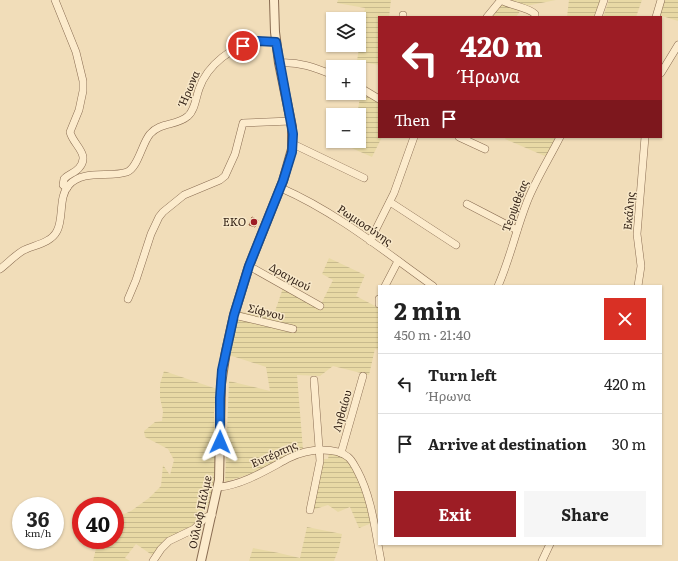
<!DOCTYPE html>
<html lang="en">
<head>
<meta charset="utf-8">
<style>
  body { margin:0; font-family:Literata,serif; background:#f6f6f6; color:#222; height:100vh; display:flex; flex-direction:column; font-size:15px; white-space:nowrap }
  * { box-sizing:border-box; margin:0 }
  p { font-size:13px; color:#767676 }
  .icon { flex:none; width:22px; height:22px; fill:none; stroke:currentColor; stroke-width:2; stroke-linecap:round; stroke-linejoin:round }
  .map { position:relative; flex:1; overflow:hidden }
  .sheet { position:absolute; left:378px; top:285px; width:284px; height:260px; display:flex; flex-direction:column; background:#fff; border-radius:0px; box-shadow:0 1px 3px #0004 }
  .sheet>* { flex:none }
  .hud { position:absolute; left:378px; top:16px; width:284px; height:122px; border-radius:0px; box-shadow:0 1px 3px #0004; background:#9d1d25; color:#fff; overflow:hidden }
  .tools { position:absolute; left:326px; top:12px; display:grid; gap:8px }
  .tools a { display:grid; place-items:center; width:40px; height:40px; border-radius:0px; background:#fff; box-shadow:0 1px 3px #0004; font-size:20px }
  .speed { position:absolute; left:12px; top:497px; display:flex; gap:8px; font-size:20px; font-weight:700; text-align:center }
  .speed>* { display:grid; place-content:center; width:52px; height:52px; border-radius:50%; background:#fff; box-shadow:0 1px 3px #0004; line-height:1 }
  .speed small { font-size:10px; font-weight:400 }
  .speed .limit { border:6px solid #d22; background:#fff; color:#111 }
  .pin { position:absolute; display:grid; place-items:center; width:34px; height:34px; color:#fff; margin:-17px; border:2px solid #fff; border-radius:50%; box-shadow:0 1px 4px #0007 }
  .me { position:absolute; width:44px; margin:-22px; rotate:1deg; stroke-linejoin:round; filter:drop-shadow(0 0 3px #0008) }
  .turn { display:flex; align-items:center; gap:14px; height:84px; padding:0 16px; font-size:18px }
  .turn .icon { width:52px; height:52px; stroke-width:2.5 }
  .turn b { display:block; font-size:28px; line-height:34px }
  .then { display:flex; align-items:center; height:38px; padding:0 16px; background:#0003; gap:8px; font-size:15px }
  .round { display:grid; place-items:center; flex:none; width:42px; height:42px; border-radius:0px; background:#f6f6f6 }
  .overview { display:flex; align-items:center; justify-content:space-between; height:68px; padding:0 16px }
  h1 { font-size:24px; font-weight:700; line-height:30px }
  .cta { display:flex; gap:8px; margin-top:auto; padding:8px 16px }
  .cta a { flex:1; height:46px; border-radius:0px; background:#9d1d25; color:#fff; font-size:16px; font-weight:700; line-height:46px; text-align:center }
  .cta a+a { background:#f6f6f6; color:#222 }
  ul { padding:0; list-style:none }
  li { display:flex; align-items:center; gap:12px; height:60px; padding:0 16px; border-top:1px solid #e0e0e0 }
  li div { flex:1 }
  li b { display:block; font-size:15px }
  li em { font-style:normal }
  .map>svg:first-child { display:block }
  .farmland { fill:url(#farmland-rules) }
  .building { fill:#d3906b; stroke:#8a5236 }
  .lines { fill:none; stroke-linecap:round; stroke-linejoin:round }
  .minor-casing { stroke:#896c52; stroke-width:8 }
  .tertiary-casing { stroke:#896c52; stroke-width:10 }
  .minor { stroke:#fcebcc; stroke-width:7 }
  .tertiary { stroke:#fcebcc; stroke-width:8 }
  .route-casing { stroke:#114b97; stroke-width:10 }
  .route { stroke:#1a73e8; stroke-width:7 }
  .poi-dot { fill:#9d1d25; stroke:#f8e8c9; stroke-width:1.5 }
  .labels { text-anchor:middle; stroke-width:3; stroke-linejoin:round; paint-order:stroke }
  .street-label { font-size:11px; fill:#362519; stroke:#f8e8c9 }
  .poi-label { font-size:11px; fill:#362519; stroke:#f8e8c9; text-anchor:end }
</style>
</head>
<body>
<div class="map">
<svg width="678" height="561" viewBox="0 0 678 561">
  <defs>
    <pattern id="farmland-rules" width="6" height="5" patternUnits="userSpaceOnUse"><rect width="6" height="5" fill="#e8d9a5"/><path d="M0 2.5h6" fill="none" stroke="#c8ba8d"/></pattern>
  </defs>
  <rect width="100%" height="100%" fill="#f1ddb9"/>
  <g class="farmland">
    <path d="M338,0H391L389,17H379V65L357,61L365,8L337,3Z"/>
    <path d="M507,0H556L526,6Z"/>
    <path d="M569,0H603L596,17H567Z"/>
    <path d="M609,0H642L636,17H603Z"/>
    <path d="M663,0H678V21L659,15Z"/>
    <path d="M502,4L521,10L516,17H490Z"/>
    <path d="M361,92L379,102V137H382L372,157L347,146L349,141H359V115H357Z"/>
    <path d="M506,137H557L547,157L505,139Z"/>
    <path d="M329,258L365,275L356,296L379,308V350L375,349L369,375L333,366L320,376L297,375L303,450L295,452L250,474L225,482L229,381L270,391L266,367L229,355L240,312L273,317L283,288L320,306L333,280L322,274Z"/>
    <path d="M164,371L217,389L214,412L216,457L214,479L209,504L206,509L192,526L169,537L152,555L136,544L125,558L130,561H93L98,540H115V518L131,511L149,498L161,486L163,465L170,475L174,460L168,449L145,437L144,431L155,422L162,421L163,411L160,398V384Z"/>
    <path d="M329,453L339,455L346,460L352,467L362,486L372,523L359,528L350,507L338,512L328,505L312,510L322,459H328Z"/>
    <path d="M307,527L342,534L339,548L334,561H249L253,548L279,553L300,558Z"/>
  </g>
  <path class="building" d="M252,217L258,220L255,227L249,225Z"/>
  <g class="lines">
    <defs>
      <g id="minor">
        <path d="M55,0L76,52L83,81V91L79,110L70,132C73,145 91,154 79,168C75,173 68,174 64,179L63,185L67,188"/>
        <path d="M501,0C511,6 528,7 535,14V17"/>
        <path d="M403,17V15"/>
        <path d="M487,17L501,0"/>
        <path d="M598,17L604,0"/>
        <path d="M656,17L661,0"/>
        <path d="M279,63C298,61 316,68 333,75"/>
        <path d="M661,73L678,45"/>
        <path d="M359,87L379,99"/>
        <path d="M459,137L485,149"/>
        <path d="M293,144L364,178"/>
        <path d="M281,188C336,212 384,251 433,286"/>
        <path d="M390,202L456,245"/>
        <path d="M467,204L517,230"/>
        <path d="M370,241L394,193L414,137"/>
        <path d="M249,266L320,306"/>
        <path d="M0,269C8,263 15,255 24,250C34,245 51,243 57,231C64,218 58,197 69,185C83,169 109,178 127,172C138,168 142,143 150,134C160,122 177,126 188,116C195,110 196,97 199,89C207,65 233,45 258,41C264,41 270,42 276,42"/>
        <path d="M385,286L398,261"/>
        <path d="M498,286C510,259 516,230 527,202C536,179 549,159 560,137"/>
        <path d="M638,286L641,266L637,234L645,137"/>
        <path d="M128,299L136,280L151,234L159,217L163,212L184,195L220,180L225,176L235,154L243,123L291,121"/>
        <path d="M379,299V304"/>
        <path d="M234,315L293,329"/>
        <path d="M341,453L363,376"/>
        <path d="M219,487C243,485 268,469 289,458C299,453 311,450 322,450C330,450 341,451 348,457C352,460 354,465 357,470C372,498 375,530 381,561"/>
        <path d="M310,510L320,461L314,380"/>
        <path d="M153,561L161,549L169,541L194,529L206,517L212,515"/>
        <path d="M542,561L550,544"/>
      </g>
      <path id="tertiary" d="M201,561L219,480L221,384L226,351L234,315L249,266L283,181L292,149V127L279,63L275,32L274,0"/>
    </defs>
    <use href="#minor" class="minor-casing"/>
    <use href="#tertiary" class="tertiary-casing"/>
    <use href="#minor" class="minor"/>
    <use href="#tertiary" class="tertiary"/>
  </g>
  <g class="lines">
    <defs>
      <path id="route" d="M220,442V398L222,370L234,315L249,266L283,181L292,152L293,134L276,42L258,41L243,46"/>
    </defs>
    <use href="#route" class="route-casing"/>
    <use href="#route" class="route"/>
  </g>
  <circle class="poi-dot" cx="254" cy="222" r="4"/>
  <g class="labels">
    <g class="street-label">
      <text transform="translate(189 88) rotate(-67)" y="4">Ήρωνα</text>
      <text transform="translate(515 206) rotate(-69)" y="4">Τερψιθέας</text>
      <text transform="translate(629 211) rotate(-85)" y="4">Εκάλης</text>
      <text transform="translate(365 225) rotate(34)" y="4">Ρωμιοσύνης</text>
      <text transform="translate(290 277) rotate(29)" y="4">Δραγμού</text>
      <text transform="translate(266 312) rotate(14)" y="4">Σίφνου</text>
      <text transform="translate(342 411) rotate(-74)" y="4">Ληθαίου</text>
      <text transform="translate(274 454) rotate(-24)" y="4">Ευτέρπης</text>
      <text transform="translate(200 512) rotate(-78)" y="4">Ούλωφ Πάλμε</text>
    </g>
    <g class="poi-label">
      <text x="246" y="226">EKO</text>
    </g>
  </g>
</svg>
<div class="tools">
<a><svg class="icon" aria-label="layers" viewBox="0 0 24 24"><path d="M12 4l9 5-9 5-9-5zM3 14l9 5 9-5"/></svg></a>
<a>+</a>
<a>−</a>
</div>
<div class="speed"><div>36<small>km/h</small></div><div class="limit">40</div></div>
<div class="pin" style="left:243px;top:46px;background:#d93025"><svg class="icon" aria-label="arrive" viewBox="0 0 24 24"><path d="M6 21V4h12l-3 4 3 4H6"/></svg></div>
<svg class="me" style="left:220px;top:442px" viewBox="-20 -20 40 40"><path d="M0-17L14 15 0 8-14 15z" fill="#1a73e8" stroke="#fff" stroke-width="4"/></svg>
<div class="hud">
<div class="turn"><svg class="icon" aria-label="left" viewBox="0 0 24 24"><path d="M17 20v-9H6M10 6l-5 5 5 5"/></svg><div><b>420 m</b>Ήρωνα</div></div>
<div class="then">Then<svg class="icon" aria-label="arrive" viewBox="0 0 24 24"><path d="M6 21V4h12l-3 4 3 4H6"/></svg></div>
</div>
<section class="sheet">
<div class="overview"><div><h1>2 min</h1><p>450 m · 21:40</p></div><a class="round" style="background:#d93025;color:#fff"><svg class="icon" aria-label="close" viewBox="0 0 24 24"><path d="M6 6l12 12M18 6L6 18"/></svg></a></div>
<ul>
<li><svg class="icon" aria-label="left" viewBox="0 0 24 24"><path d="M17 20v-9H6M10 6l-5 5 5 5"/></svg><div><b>Turn left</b><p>Ήρωνα</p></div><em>420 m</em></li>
<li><svg class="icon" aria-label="arrive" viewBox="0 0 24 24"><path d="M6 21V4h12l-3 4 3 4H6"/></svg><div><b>Arrive at destination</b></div><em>30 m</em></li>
</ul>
<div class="cta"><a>Exit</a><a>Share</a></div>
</section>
</div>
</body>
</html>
